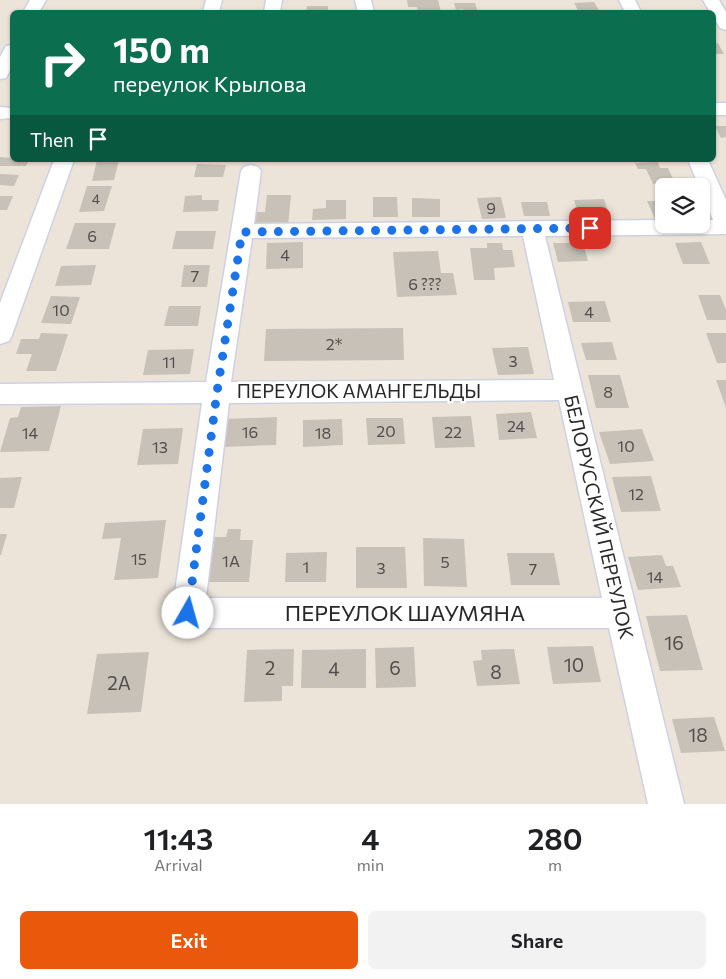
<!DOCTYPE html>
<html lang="en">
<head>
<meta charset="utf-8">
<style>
  body { margin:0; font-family:Commissioner,sans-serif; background:#f2f2f2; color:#202124; height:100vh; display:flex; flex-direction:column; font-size:19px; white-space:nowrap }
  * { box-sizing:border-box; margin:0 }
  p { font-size:16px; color:#757577 }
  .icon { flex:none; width:28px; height:28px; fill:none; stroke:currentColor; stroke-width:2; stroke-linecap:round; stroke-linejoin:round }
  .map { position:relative; height:804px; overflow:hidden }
  .side { display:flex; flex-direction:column; background:#fff; flex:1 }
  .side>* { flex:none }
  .banner { position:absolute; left:10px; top:10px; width:706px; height:152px; border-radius:8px; box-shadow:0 1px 4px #0004; background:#0b6e4f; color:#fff; overflow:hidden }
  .tools { position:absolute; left:655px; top:178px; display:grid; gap:10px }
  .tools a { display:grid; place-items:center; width:55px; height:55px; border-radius:8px; background:#fff; box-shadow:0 1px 4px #0004; font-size:25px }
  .pin { position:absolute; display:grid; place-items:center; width:42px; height:42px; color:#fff; margin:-21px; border-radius:10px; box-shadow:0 2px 8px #0006 }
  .me { position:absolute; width:55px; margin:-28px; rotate:7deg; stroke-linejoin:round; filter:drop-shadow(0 0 4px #0008) }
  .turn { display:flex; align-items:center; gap:18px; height:105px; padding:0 20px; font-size:22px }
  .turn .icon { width:65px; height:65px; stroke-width:2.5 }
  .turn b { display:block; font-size:35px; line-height:42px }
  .then { display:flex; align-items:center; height:48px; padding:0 20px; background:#0003; gap:10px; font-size:19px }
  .eta { display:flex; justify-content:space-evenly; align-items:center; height:85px; text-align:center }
  .eta b { font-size:30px; font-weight:600; line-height:35px }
  .primary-button { display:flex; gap:10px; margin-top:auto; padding:10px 20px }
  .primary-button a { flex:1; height:58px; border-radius:8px; background:#ea580c; color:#fff; font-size:20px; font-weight:600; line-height:58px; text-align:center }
  .primary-button a+a { background:#f2f2f2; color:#202124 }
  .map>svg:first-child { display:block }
  .building { fill:#c7c1b8 }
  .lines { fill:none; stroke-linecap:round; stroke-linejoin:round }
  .minor-casing { stroke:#cdd1e3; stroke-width:3 }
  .minor { fill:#fff; fill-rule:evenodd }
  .route { stroke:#1a73e8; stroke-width:9; stroke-dasharray:0 16.2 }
  .labels { text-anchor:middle; stroke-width:5; stroke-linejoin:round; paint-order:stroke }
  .far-number-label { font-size:14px; fill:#504e4c }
  .number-label { font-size:16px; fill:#504e4c }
  .street-label { font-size:19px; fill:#282828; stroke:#fff }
  .near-number-label { font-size:19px; fill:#504e4c }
  .near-street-label { font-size:22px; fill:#282828; stroke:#fff }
</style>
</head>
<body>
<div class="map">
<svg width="726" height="804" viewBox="0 0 726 804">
  <rect width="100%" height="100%" fill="#ece4d8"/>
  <g class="building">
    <path d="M407,0H438L441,12H418L417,7H408Z"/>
    <path d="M594,2L600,12H579L574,3Z"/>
    <path d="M454,3H475L478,12H464L463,9L456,10Z"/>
    <path d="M307,6H328V12H306Z"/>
    <path d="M714,43H718L724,54H714Z"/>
    <path d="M715,126H726V137L721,138Z"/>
    <path d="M0,157L12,158V160H29L26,166H0Z"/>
    <path d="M97,160H119L114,180L92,181Z"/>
    <path d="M658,162L660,168H668L675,183L653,184L646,169H638L635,163Z"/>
    <path d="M197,164L226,165L223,177H194Z"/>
    <path d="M0,174L19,175L14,186L0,185Z"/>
    <path d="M87,186H112L104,211L79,212Z"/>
    <path d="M202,195V200H219L218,211L183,212L185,196Z"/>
    <path d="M267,195H291L288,226H251L253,212H265Z"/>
    <path d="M0,196H13L7,210H0Z"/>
    <path d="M373,197H397L398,217H373Z"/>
    <path d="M501,197L506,218L482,219L477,198Z"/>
    <path d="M412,198L440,199V217H412Z"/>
    <path d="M604,199L610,218L580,219L574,200Z"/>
    <path d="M326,200H346V219L312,220L313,209L326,208Z"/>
    <path d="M647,201H664V219H655Z"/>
    <path d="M521,202H547L550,216H524Z"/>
    <path d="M75,223H116L109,249H66Z"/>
    <path d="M176,231H216L213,249H172Z"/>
    <path d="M303,242V268L266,269L267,243Z"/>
    <path d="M701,242L710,264H683L675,243Z"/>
    <path d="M487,243H502L503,250H512L515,267L494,268L495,280H474L470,248H487Z"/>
    <path d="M553,243H583L588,261L558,262Z"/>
    <path d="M438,251L441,273H453L457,295L397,297L393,252Z"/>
    <path d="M96,265L91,285L55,286L61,266Z"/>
    <path d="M184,265H210L207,287H181Z"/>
    <path d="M698,295H720L726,310V320H707Z"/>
    <path d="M51,296L80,297L71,324L41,323Z"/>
    <path d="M605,301L611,322H573L568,302Z"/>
    <path d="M169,306H201L198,326H164Z"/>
    <path d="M403,328L404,360L264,361L266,329Z"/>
    <path d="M41,333L68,334L56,371H26L32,354H16L21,339H39Z"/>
    <path d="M706,333H726V363H717Z"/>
    <path d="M612,342L617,360H586L581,343Z"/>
    <path d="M528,347L534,374L498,375L492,348Z"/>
    <path d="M194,349L190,374L143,375L148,350Z"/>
    <path d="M588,375H620L629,408H596Z"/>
    <path d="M716,380H726V408Z"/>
    <path d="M61,406L49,451L0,452L10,418L18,417L21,407Z"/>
    <path d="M531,412L537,438L499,440L496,414Z"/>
    <path d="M471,416L475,447L435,448L432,417Z"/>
    <path d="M277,417L276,445L222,447L225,419Z"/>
    <path d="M366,418H403L405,444L368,445Z"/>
    <path d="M342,419L343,445L303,447V420Z"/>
    <path d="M183,428L178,464L137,465L143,429Z"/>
    <path d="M642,429L654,461L610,464L599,432Z"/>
    <path d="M651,476L661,511L621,512L612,477Z"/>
    <path d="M22,477L14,508H0V478Z"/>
    <path d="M166,520L158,578L114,580L121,538L102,539L105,523Z"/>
    <path d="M228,529H241L240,540H253L249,582H208L215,537H226Z"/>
    <path d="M0,534H7L1,555H0Z"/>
    <path d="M423,538L464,539L467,587L424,586Z"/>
    <path d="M356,547H405L407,588H356Z"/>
    <path d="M327,552L326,582H285L286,553Z"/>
    <path d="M507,553H554L560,585H511Z"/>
    <path d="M662,555L666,566H673L681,587L638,590L628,557Z"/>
    <path d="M687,615L703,670L660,671L646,616Z"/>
    <path d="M593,646L601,682L553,684L547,647Z"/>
    <path d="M414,647L416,687L376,688L375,648Z"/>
    <path d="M294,649L293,686H282V701L244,702L247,650Z"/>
    <path d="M366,649V688H301L302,650Z"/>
    <path d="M514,649L520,684L477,686L473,661L482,660L481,650Z"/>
    <path d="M149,652L141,712L87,714L97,654Z"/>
    <path d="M714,717L725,751L681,753L672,719Z"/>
  </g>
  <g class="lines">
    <defs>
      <g id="minor">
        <path d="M30,0H46L39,12H23Z"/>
        <path d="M206,0H222L219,12H203Z"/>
        <path d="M266,0H282L280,12H264Z"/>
        <path d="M355,0H371L374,12H358Z"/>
        <path d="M619,0H635L641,12H625Z"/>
        <path d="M703,0H719L726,12V30L720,28L714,18V12H710Z"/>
        <path d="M12,45V67L6,78L0,79V57L6,46Z"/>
        <rect x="714" y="103" width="12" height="12"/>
        <path d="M0,107L12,108V118L0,119Z"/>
        <path d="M54,160H74L12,335L9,341L0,344V303Z"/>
        <path d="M688,160H708L726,200V234L545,236L684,804H648L609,628H188L177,624L172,613L202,403L0,404V384L206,382L241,171L244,167L251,165L258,167L261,171L254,224L664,220V224H701V220H713L701,191V186H699ZM523,236L554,380L231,382L252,238ZM559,400L602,598H206L229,403Z"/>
      </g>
    </defs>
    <use href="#minor" class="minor-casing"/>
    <use href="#minor" class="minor"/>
  </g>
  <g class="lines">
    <path class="route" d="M188,613L217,392L242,232L590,228"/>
  </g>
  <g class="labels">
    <g class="far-number-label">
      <text x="96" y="204">4</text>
    </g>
    <g class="number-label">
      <text x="491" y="214">9</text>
      <text x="92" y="242">6</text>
      <text x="285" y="261">4</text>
      <text x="195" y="282">7</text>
      <text x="425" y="290">6 ???</text>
      <text x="61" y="316">10</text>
      <text x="589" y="318">4</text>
      <text x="334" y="350">2*</text>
      <text x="513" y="367">3</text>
      <text x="169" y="368">11</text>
      <text x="608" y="398">8</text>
      <text x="516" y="432">24</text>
      <text x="386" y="437">20</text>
      <text x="250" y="438">16</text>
      <text x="453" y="438">22</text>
      <text x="30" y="439">14</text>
      <text x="323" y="439">18</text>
      <text x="626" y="452">10</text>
      <text x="160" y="453">13</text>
      <text x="636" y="500">12</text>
      <text x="139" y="565">15</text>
      <text x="231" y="567">1А</text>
      <text x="445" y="568">5</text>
      <text x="306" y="573">1</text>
      <text x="381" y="574">3</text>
      <text x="533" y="575">7</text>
      <text x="655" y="583">14</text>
    </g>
    <g class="street-label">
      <text x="359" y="398">ПЕРЕУЛОК АМАНГЕЛЬДЫ</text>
      <text transform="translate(599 517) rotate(77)" y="7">БЕЛОРУССКИЙ ПЕРЕУЛОК</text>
    </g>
    <g class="near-number-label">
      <text x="674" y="650">16</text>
      <text x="574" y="672">10</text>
      <text x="270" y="675">2</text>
      <text x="395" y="675">6</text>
      <text x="334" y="676">4</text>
      <text x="496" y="679">8</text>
      <text x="119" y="690">2А</text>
      <text x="698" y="742">18</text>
    </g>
    <g class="near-street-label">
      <text x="405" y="621">ПЕРЕУЛОК ШАУМЯНА</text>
    </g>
  </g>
</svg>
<div class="tools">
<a><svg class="icon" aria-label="layers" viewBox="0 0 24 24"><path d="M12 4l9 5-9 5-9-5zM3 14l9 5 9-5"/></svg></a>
</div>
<div class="pin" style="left:590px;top:228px;background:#d93025"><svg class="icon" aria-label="arrive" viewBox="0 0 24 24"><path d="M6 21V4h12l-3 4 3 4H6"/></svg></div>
<svg class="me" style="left:188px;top:613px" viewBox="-20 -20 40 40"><circle r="19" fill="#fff"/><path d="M0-13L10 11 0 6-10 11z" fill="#1a73e8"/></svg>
<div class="banner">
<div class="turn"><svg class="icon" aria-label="right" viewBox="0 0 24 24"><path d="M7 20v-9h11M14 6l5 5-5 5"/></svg><div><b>150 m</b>переулок Крылова</div></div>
<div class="then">Then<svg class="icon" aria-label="arrive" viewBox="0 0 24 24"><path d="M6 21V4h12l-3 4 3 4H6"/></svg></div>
</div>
</div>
<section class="side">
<div class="eta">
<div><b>11:43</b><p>Arrival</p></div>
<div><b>4</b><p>min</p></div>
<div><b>280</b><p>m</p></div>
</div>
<div class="primary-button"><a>Exit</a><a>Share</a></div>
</section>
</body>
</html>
